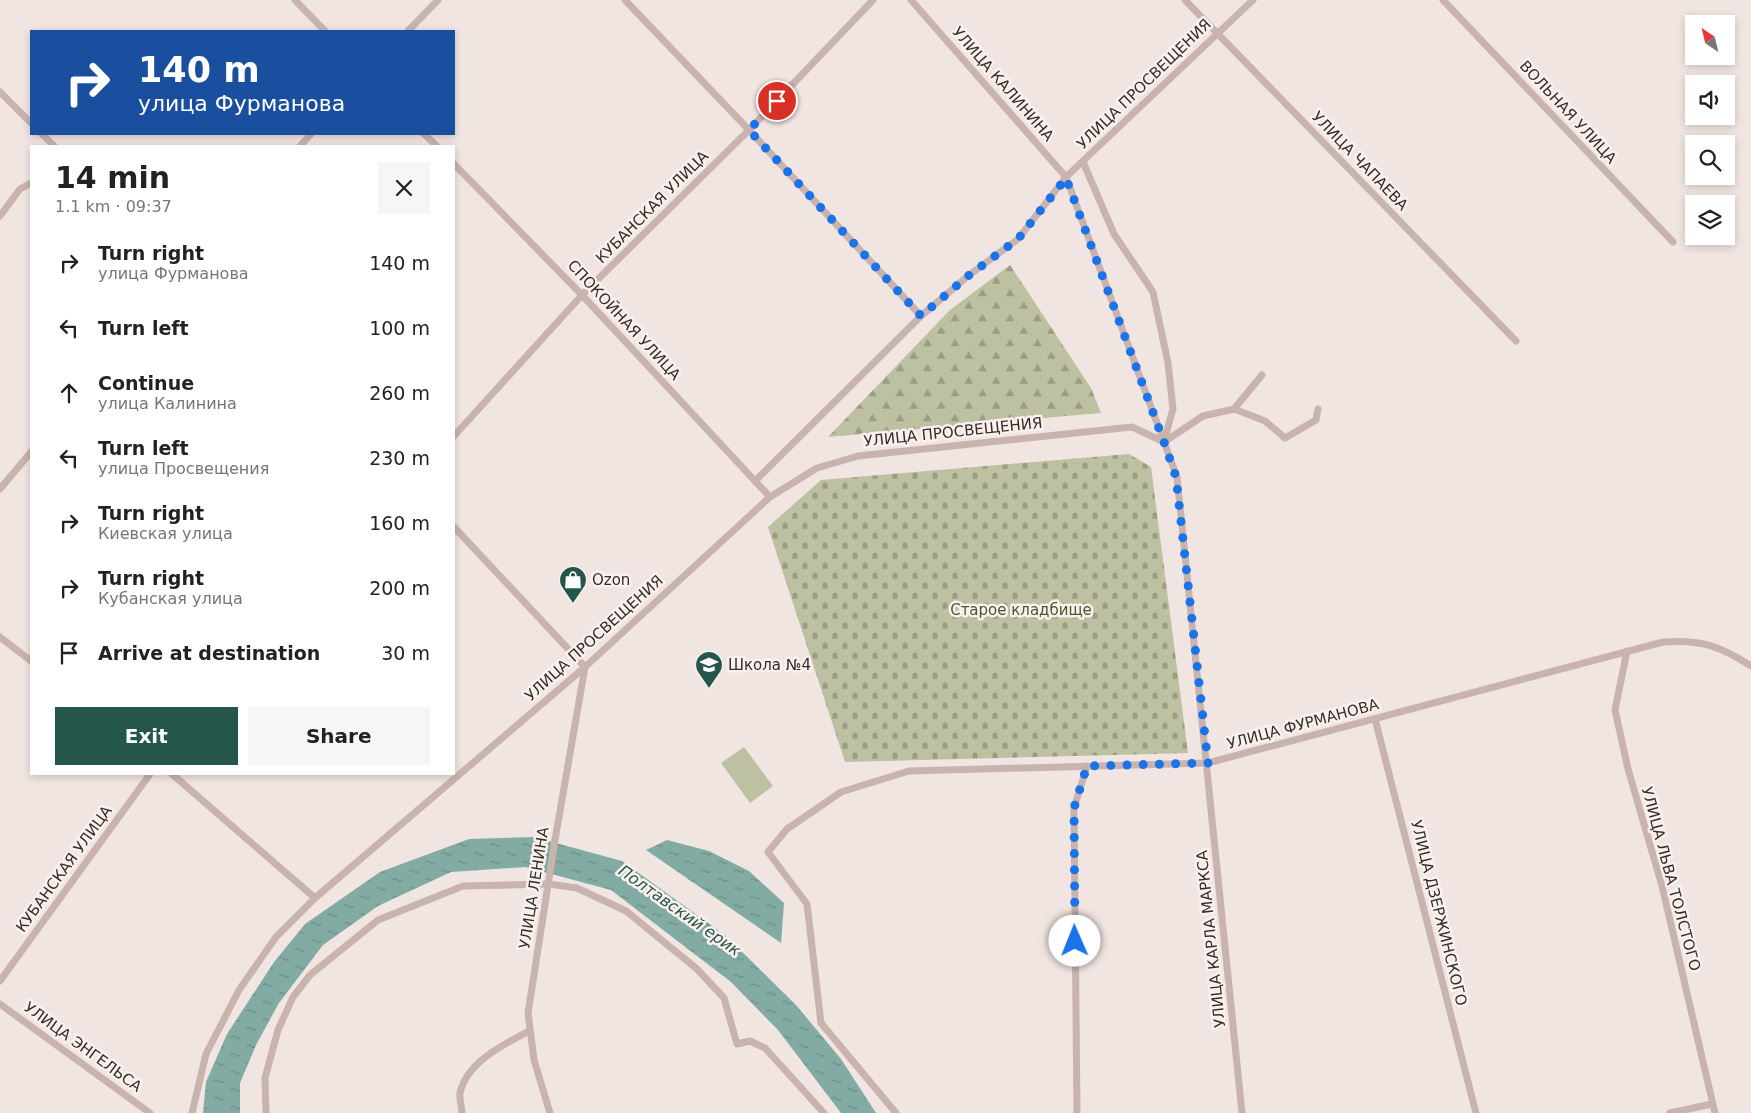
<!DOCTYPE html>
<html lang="en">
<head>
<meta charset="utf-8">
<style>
  body { margin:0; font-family:"DejaVu Sans",sans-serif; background:#f6f6f6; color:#222; height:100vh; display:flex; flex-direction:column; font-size:19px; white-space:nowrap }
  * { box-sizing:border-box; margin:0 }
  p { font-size:16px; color:#767676 }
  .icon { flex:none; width:28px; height:28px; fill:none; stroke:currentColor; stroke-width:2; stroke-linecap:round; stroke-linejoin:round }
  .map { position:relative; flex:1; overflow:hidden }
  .sheet { position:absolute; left:30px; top:145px; width:425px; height:630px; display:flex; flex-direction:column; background:#fff; border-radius:0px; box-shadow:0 2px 8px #0003 }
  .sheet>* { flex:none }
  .banner { position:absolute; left:30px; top:30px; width:425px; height:105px; border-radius:0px; box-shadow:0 2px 8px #0003; background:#1a4fa0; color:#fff; overflow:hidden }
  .needle { width:32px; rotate:325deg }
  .buttons { position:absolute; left:1685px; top:15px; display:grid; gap:10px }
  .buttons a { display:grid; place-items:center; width:50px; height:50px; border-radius:0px; background:#fff; box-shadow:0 2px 8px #0003; font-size:25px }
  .pin { position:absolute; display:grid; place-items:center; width:42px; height:42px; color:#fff; margin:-21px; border:2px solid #fff; border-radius:50%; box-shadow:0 1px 5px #0007 }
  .me { position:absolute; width:55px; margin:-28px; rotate:359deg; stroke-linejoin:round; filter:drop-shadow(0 0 4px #0008) }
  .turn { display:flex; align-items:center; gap:18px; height:105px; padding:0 25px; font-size:22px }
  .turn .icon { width:65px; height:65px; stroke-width:2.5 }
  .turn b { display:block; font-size:35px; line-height:42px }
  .round { display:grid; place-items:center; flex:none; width:52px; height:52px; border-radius:0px; background:#f6f6f6 }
  .summary { display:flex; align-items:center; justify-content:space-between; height:85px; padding:0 25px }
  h1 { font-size:30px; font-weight:700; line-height:38px }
  .action { display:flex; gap:10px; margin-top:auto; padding:10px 25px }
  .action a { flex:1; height:58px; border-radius:0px; background:#24564c; color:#fff; font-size:20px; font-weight:700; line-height:58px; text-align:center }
  .action a+a { background:#f6f6f6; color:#222 }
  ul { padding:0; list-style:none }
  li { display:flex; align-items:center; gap:15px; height:65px; padding:0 25px }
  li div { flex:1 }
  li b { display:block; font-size:19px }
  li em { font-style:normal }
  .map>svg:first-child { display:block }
  .forest { fill:url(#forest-firs) }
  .cemetery { fill:url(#cemetery-stones) }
  .pitch { fill:#bec0a2 }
  .water { fill:url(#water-ripples) }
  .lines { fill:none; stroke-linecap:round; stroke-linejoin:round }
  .minor { stroke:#c9b3ae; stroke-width:7 }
  .route { stroke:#1a73e8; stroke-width:9; stroke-dasharray:0 16.2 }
  .labels { text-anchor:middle; stroke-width:5; stroke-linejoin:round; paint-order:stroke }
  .street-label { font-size:15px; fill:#382c2b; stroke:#f9f1ed }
  .poi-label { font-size:15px; fill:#382c2b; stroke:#f9f1ed; text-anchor:start }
  .park-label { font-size:15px; fill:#515431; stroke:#f9f1ed }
  .water-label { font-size:16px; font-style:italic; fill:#24564c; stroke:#f9f1ed }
</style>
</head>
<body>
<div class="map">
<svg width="1751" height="1113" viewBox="0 0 1751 1113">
  <defs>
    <pattern id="forest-firs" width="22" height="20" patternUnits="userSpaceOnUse" patternTransform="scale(1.25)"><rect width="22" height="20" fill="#bec0a2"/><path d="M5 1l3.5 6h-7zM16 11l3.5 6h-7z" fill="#9b9c84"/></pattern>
    <pattern id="cemetery-stones" width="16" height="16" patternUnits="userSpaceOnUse" patternTransform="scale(1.25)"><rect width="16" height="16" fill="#bec0a2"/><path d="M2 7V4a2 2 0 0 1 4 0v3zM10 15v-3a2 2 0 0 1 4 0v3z" fill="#9b9c84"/></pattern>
    <pattern id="water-ripples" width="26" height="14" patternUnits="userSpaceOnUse" patternTransform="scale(1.25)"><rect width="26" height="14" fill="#82aca3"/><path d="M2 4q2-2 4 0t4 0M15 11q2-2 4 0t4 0" fill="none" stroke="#6b8c85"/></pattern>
  </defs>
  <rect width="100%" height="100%" fill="#f1e5e1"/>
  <path class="forest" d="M1010,265L1091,388L1101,413L828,437L950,310Z"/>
  <path class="cemetery" d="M1129,454L1151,467L1188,753L845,762L768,527L821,480Z"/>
  <path class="pitch" d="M744,747L773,786L750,803L721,763Z"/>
  <g class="water">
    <path d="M534,837L622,861L726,936L796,1005L841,1059L876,1113H841L778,1030L731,982L611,890L525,867L451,872L378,906L323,945L279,1003L256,1045L240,1083V1113H203L206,1082L227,1034L274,962L305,924L380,872L469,839Z"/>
    <path d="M667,840L709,851L749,871L784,903L781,943L646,850Z"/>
  </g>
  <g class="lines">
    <g class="minor">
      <path d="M295,0L325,31"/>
      <path d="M625,0L749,130L921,316"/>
      <path d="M911,0L1066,177L1177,477L1242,1113"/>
      <path d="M1185,0L1516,341"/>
      <path d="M1443,0L1673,242"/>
      <path d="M408,31L438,0"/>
      <path d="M0,92L31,123"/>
      <path d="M42,134L54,146"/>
      <path d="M424,134L437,146"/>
      <path d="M300,146L311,134"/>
      <path d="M1083,162L1114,234L1153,292L1168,363L1173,409L1164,441"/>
      <path d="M454,164L582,295L770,497"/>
      <path d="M0,216L20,189L31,183"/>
      <path d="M1234,409L1265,421L1285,438L1316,420L1318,409"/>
      <path d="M454,436L582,295L749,130L873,0"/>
      <path d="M1164,442L1203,416L1234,409L1262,375"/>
      <path d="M755,481L921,316L968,276L1018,239L1066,177L1253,0"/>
      <path d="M0,489L31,452"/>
      <path d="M454,527L585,667L555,840L528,1013L534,1060L550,1113"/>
      <path d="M0,637L31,661"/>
      <path d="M1627,651L1615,710L1628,769L1662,886L1715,1113"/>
      <path d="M1375,719L1476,1113"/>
      <path d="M172,774L315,898"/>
      <path d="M0,981L150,774"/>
      <path d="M0,1004L150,1113"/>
      <path d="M192,1113L206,1054L239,990L276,937L315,898L585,667L770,497L817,468L858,456L1132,427L1164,442"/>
      <path d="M266,1113L265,1078L278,1030L293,997L310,975L378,920L463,886L549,884L577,888L626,911L697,969L724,998L737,1044L750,1041L765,1048L824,1113"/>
      <path d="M462,1113C462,1107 459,1099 460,1093C467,1062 503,1045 529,1031"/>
      <path d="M896,1113L821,1023L807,904L768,852L787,829L841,792L909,771L1208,763L1663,642C1701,639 1720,646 1751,666"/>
      <path d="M1077,1113L1074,808L1087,766"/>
      <path d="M1670,1113L1712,1104"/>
    </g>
  </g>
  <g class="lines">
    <path class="route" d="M777,101L749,130L921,316L968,276L1018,239L1066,178L1164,442L1176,477L1208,763L1087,766L1074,808L1075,941"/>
  </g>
  <defs>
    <symbol id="shop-pin" viewBox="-11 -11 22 30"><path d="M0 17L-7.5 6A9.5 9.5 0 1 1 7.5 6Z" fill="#24564c" stroke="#f9f1ed"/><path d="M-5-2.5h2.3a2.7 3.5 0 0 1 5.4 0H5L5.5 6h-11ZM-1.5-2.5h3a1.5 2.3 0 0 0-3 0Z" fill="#fff"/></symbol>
    <symbol id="school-pin" viewBox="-11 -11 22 30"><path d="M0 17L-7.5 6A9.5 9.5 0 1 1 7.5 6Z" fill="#24564c" stroke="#f9f1ed"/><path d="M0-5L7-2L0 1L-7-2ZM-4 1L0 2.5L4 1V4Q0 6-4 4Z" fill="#fff"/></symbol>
  </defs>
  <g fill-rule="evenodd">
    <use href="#shop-pin" x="557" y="564" width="32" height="43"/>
    <use href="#school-pin" x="693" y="649" width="32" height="43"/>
  </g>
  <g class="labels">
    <g class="street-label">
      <text transform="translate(1003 84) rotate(49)" y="5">УЛИЦА КАЛИНИНА</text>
      <text transform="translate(1144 84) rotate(-44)" y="5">УЛИЦА ПРОСВЕЩЕНИЯ</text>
      <text transform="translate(1568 112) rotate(47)" y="5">ВОЛЬНАЯ УЛИЦА</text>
      <text transform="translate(1360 161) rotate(46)" y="5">УЛИЦА ЧАПАЕВА</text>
      <text transform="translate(652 207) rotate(-45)" y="5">КУБАНСКАЯ УЛИЦА</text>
      <text transform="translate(624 320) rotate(47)" y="5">СПОКОЙНАЯ УЛИЦА</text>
      <text transform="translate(953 432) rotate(-6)" y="5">УЛИЦА ПРОСВЕЩЕНИЯ</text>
      <text transform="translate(594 638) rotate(-42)" y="5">УЛИЦА ПРОСВЕЩЕНИЯ</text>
      <text transform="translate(1303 724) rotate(-15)" y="5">УЛИЦА ФУРМАНОВА</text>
      <text transform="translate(64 869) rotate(-54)" y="5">КУБАНСКАЯ УЛИЦА</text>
      <text transform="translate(1671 879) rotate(75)" y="5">УЛИЦА ЛЬВА ТОЛСТОГО</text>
      <text transform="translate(534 888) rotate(-81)" y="5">УЛИЦА ЛЕНИНА</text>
      <text transform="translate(1439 913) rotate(76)" y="5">УЛИЦА ДЗЕРЖИНСКОГО</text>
      <text transform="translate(1211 939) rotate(-96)" y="5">УЛИЦА КАРЛА МАРКСА</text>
      <text transform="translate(83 1047) rotate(36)" y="5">УЛИЦА ЭНГЕЛЬСА</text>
    </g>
    <g class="poi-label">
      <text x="592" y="585">Ozon</text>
      <text x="728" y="670">Школа №4</text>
    </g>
    <g class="park-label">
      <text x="1021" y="615">Старое кладбище</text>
    </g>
    <g class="water-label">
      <text transform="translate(680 910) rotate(35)" y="6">Полтавский ерик</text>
    </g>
  </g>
</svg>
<div class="buttons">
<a><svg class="needle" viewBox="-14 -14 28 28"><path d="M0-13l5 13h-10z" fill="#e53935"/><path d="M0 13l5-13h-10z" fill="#767676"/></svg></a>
<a><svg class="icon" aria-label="sound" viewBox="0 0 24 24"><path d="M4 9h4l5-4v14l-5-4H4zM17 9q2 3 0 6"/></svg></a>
<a><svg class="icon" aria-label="search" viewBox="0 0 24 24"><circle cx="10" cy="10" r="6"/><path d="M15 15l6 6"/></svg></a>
<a><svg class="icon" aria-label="layers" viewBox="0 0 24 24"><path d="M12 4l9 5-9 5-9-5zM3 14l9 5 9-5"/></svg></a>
</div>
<div class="pin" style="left:777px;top:101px;background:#d93025"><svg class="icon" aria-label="arrive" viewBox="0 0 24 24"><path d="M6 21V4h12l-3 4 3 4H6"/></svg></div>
<svg class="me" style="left:1075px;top:941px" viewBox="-20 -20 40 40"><circle r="19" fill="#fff"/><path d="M0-13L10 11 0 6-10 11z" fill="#1a73e8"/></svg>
<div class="banner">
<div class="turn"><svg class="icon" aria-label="right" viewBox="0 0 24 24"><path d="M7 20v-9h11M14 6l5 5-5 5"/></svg><div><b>140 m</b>улица Фурманова</div></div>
</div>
<section class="sheet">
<div class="summary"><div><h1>14 min</h1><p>1.1 km · 09:37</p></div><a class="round"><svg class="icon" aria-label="close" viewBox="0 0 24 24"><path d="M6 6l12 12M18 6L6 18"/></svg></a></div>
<ul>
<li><svg class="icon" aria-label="right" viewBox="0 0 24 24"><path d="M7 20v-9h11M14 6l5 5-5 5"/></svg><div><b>Turn right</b><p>улица Фурманова</p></div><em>140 m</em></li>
<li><svg class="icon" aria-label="left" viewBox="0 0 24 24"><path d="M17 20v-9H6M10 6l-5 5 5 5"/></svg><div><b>Turn left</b></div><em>100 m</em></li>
<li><svg class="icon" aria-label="ahead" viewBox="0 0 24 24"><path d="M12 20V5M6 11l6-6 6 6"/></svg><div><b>Continue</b><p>улица Калинина</p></div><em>260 m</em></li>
<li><svg class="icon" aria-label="left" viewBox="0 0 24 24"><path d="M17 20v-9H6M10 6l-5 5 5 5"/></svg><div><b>Turn left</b><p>улица Просвещения</p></div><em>230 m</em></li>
<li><svg class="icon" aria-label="right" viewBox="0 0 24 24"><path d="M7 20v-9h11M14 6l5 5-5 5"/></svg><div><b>Turn right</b><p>Киевская улица</p></div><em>160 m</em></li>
<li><svg class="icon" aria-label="right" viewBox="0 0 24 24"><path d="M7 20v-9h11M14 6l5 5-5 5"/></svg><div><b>Turn right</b><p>Кубанская улица</p></div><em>200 m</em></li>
<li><svg class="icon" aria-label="arrive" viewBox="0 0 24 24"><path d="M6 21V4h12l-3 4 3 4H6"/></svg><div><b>Arrive at destination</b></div><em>30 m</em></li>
</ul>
<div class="action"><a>Exit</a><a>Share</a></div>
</section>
</div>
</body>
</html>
